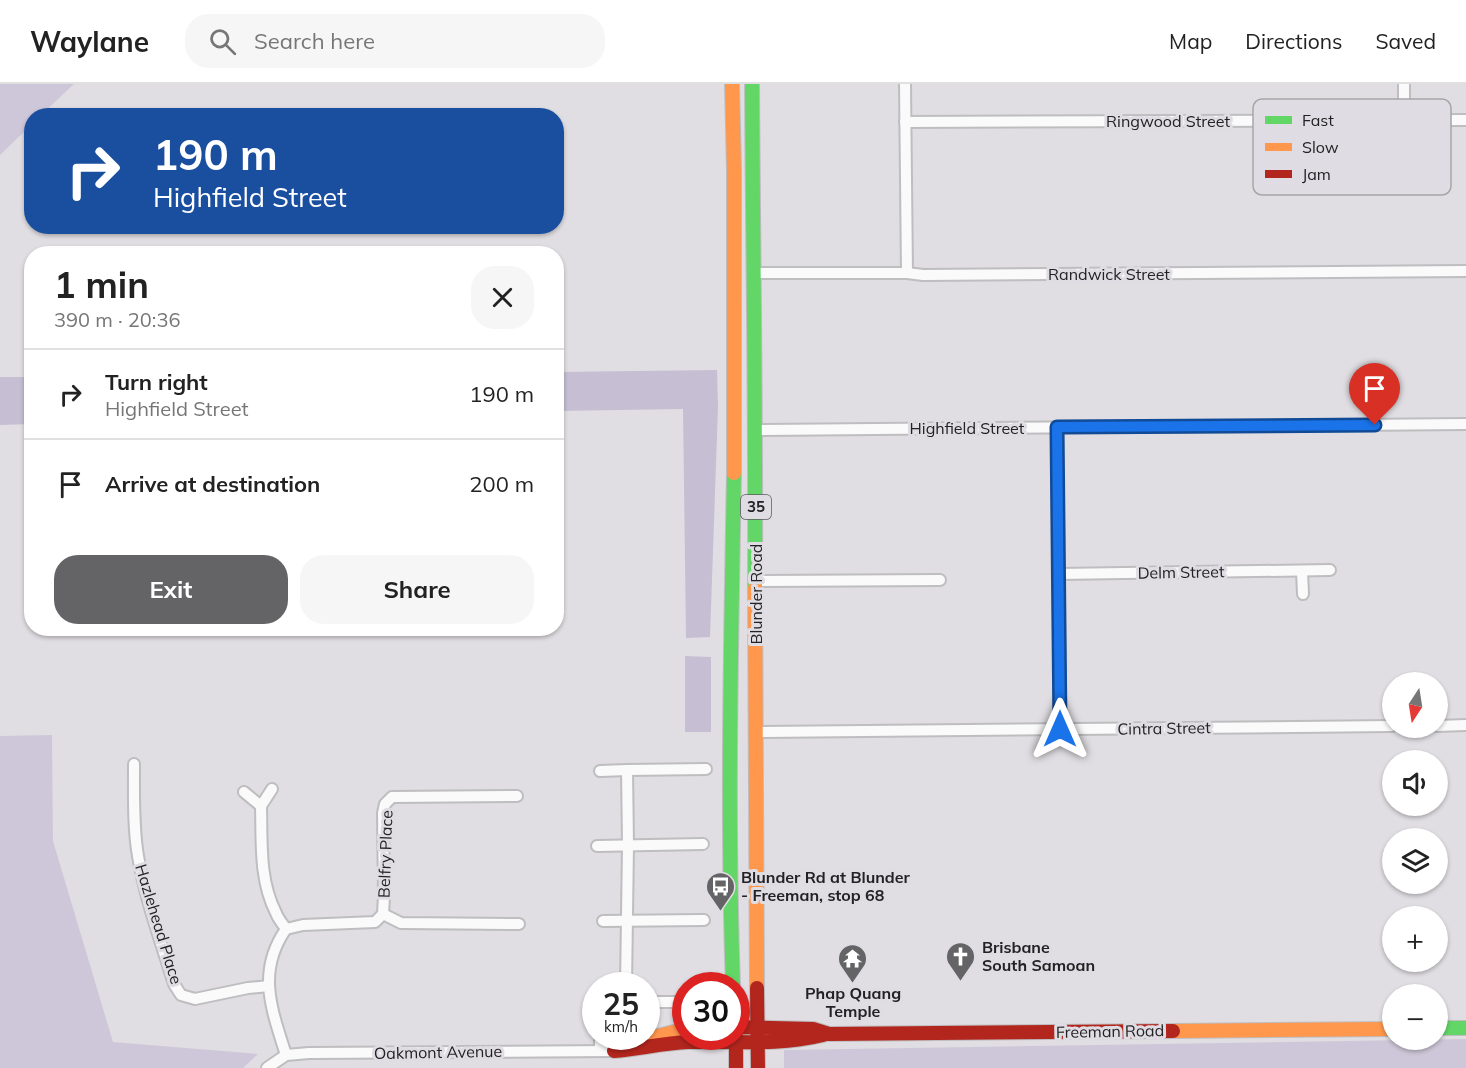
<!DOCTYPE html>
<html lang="en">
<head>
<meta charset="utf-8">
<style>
  body { margin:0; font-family:Mulish,sans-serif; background:#f6f6f6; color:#222; height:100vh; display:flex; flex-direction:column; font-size:22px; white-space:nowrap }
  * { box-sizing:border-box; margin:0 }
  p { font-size:20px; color:#767676 }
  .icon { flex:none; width:33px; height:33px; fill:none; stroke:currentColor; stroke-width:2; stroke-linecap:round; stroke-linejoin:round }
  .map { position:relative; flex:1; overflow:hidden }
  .drawer { position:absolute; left:24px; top:162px; width:540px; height:390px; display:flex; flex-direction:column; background:#fff; border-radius:24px; box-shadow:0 2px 4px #0004 }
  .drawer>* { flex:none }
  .banner { position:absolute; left:24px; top:24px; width:540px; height:126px; border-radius:24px; box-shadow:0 2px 4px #0004; background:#1a4fa0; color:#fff; overflow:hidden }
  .needle { width:39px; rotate:192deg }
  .controls { position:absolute; left:1382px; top:588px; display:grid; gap:12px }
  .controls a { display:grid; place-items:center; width:66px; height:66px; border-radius:50%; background:#fff; box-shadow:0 2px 4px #0004; font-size:30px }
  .speed { position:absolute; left:582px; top:888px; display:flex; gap:12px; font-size:30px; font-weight:700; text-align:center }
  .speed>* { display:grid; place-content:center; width:78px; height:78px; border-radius:50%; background:#fff; box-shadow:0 2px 4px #0004; line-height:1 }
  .speed small { font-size:15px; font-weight:400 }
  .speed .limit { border:9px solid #d22; background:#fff; color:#111 }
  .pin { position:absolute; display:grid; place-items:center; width:51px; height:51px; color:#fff; margin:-62px -26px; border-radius:50% 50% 50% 0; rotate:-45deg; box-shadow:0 0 6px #0007 }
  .pin .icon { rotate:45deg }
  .me { position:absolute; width:66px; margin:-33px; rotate:0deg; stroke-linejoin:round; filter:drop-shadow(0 0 4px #0008) }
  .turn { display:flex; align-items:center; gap:21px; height:126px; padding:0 30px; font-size:27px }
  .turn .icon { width:78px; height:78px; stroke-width:2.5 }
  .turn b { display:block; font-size:42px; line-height:51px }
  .round { display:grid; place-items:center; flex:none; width:63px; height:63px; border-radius:24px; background:#f6f6f6 }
  .overview { display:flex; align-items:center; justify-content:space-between; height:102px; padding:0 30px }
  h1 { font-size:36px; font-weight:700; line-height:45px }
  .primary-button { display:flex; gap:12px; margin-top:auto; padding:12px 30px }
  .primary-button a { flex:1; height:69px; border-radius:24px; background:#646366; color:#fff; font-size:24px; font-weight:700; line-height:69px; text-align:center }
  .primary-button a+a { background:#f6f6f6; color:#222 }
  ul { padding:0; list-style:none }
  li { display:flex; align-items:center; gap:18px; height:90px; padding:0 30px; border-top:2px solid #e0e0e0 }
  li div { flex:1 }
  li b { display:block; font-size:22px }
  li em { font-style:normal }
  header { display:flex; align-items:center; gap:36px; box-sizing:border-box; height:84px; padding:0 30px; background:#fff; border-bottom:2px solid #e0e0e0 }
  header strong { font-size:28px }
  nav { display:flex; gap:33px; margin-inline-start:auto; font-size:21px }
  .search { width:420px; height:54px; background:#f6f6f6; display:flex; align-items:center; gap:15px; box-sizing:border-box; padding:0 21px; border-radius:24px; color:#767676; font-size:22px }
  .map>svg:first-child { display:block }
  .green { fill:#cec7d9 }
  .forest { fill:#c6bed3 }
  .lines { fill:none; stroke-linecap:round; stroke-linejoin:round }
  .street-casing { stroke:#bebdbf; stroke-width:14 }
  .fast-casing { stroke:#bebdbf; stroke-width:16 }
  .slow-casing { stroke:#bebdbf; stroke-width:16 }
  .jam-casing { stroke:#bebdbf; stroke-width:16 }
  .street { stroke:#fafafb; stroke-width:10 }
  .fast { stroke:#63d668; stroke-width:14 }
  .slow { stroke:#ff974d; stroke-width:14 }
  .jam { stroke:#b3261e; stroke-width:14 }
  .route-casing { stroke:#114b97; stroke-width:15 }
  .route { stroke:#1a73e8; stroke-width:10 }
  .labels { text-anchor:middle; stroke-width:6; stroke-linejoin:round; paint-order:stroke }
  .shield { fill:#dfdde3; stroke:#5b595d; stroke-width:1.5 }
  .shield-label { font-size:15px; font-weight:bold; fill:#222123 }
  .street-label { font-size:16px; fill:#222123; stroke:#dfdde3 }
  .poi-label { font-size:16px; font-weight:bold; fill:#222123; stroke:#dfdde3; text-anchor:start }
  .key { fill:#dfdde3; stroke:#a6a5a9; stroke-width:1.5 }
  .key-label { font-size:16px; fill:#222123 }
</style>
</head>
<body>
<header>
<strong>Waylane</strong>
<div class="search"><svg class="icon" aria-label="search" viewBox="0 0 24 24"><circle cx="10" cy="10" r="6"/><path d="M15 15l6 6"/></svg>Search here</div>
<nav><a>Map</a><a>Directions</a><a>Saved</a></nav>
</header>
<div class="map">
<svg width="1466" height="984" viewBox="0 0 1466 984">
  <rect width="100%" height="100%" fill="#e0dee2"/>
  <g class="green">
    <path d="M0,0H74L41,31L32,32L31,41L0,71Z"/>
    <path d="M52,651L53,757L113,958L258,970L243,984H0V652Z"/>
    <path d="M1466,955V984H784V966Z"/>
  </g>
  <g class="forest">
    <path d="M717,286L718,323L710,553L686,554L683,325L557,327V288Z"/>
    <path d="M0,293H31V340L0,341Z"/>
    <path d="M685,572L711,573V648H685Z"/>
  </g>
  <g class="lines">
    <defs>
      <g id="street">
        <path d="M905,0L907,189"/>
        <path d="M1404,0V36"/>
        <path d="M905,38L1466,36"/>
        <path d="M753,189H907L923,191L1466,187"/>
        <path d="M1057,343L1060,645"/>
        <path d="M756,346L1466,340"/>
        <path d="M1302,487L1303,510"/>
        <path d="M1059,490L1330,486"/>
        <path d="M756,497L940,496"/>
        <path d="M1437,642L1466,641"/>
        <path d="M756,648L1392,642"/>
        <path d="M134,680C134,709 133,744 138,772C145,815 161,858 174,900L181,911L195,915L248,904L269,902"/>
        <path d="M600,687L627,686"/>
        <path d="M244,708L261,722C262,758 259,796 276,829C278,835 283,840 286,845"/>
        <path d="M261,722L272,705"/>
        <path d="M597,762L703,760"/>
        <path d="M383,830L401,839L519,840"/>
        <path d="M603,837L704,836"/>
        <path d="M626,902L628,761L627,686L706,685"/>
        <path d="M646,918H686"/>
        <path d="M600,952V967"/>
        <path d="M286,971C272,926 256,888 286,845L303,841L375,838L383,830L384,812L383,729L385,720L392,713L517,712"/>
        <path d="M267,984L286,971L309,969L614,967"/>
      </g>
      <g id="fast">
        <path d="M752,0C753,168 756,336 755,504"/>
        <path d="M733,902C727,731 731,560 734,389"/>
        <path d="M1437,944H1466"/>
      </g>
      <g id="slow">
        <path d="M732,0L734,86V389"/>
        <path d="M755,504L757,904"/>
        <path d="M1173,947L1392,945"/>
        <path d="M642,956L686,945"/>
      </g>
      <g id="jam">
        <path d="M757,904L758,984"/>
        <path d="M736,943L813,945L829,950L1173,947"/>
        <path d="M736,952V984"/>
        <path d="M614,967C639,965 663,959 688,958C734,957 778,962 823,951"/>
      </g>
    </defs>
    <use href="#street" class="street-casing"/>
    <use href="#fast" class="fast-casing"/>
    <use href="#slow" class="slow-casing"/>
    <use href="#jam" class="jam-casing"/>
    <use href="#street" class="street"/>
    <use href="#fast" class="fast"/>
    <use href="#slow" class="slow"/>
    <use href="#jam" class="jam"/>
  </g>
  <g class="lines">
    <defs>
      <path id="route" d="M1060,645L1057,343L1375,341"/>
    </defs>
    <use href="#route" class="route-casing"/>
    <use href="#route" class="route"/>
  </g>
  <defs>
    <symbol id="bus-pin" viewBox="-11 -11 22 30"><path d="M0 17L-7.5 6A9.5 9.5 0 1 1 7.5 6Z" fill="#646366" stroke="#dfdde3"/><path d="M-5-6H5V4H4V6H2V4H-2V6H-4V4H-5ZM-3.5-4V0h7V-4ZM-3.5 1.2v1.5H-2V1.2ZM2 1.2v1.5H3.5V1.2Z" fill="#fff"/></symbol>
    <symbol id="church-pin" viewBox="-11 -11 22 30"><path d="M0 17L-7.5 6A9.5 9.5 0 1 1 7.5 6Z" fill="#646366" stroke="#dfdde3"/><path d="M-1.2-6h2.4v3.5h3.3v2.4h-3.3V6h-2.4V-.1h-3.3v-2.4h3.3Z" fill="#fff"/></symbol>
    <symbol id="temple-pin" viewBox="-11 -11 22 30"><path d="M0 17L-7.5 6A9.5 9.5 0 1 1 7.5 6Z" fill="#646366" stroke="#dfdde3"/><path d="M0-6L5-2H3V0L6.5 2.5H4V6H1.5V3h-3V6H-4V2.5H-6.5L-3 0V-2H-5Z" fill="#fff"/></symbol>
  </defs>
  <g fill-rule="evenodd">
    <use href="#bus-pin" x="704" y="786" width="33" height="45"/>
    <use href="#church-pin" x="944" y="856" width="33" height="45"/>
    <use href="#temple-pin" x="836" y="858" width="33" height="45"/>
  </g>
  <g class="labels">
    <rect class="shield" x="741" y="411" width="30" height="24" rx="4.5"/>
    <g class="shield-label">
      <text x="756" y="428">35</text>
    </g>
    <g class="street-label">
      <text x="1168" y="43">Ringwood Street</text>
      <text x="1109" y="196">Randwick Street</text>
      <text x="967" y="350">Highfield Street</text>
      <text transform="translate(1181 488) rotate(-1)" y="6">Delm Street</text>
      <text transform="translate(756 510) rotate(-90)" y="6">Blunder Road</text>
      <text transform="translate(1164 644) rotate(-1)" y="6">Cintra Street</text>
      <text transform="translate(385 770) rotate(-88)" y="6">Belfry Place</text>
      <text transform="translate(159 840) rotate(73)" y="6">Hazlehead Place</text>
      <text transform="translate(1110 947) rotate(-1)" y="6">Freeman Road</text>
      <text transform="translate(438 968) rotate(-1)" y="6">Oakmont Avenue</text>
    </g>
    <g class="poi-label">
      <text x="741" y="799">Blunder Rd at Blunder<tspan x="741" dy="18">- Freeman, stop 68</tspan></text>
      <text x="982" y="869">Brisbane<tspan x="982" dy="18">South Samoan</tspan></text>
      <text x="853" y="915" text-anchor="middle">Phap Quang<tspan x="853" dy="18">Temple</tspan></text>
    </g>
  </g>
  <rect x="1253" y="15" width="198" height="96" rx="9" class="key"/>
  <rect x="1265" y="32" width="27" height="8" fill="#63d668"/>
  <rect x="1265" y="59" width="27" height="8" fill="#ff974d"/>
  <rect x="1265" y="86" width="27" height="8" fill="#b3261e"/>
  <g class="key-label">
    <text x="1302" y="42">Fast</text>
    <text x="1302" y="69">Slow</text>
    <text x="1302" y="96">Jam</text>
  </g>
</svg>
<div class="controls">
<a><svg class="needle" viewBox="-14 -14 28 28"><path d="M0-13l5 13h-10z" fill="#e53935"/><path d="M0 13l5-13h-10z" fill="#767676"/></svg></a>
<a><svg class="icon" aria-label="sound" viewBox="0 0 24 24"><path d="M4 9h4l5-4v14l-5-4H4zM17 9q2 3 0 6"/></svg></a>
<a><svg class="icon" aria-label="layers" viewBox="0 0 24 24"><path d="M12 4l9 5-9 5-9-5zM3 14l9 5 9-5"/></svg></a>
<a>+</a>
<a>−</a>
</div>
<div class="speed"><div>25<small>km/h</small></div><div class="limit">30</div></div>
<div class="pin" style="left:1375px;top:341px;background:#d93025"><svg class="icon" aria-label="arrive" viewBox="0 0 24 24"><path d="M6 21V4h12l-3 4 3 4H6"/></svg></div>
<svg class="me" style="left:1060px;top:645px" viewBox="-20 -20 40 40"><path d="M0-17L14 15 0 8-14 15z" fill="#1a73e8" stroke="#fff" stroke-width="4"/></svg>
<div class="banner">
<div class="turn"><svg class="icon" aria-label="right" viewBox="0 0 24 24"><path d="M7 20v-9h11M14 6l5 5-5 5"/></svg><div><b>190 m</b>Highfield Street</div></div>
</div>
<section class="drawer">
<div class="overview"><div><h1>1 min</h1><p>390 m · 20:36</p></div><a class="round"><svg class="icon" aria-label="close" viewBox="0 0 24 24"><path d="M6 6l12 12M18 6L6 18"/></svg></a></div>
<ul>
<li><svg class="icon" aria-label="right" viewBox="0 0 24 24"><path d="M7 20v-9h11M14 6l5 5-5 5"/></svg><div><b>Turn right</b><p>Highfield Street</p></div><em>190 m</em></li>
<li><svg class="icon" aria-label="arrive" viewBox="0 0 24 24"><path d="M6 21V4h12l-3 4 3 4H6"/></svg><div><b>Arrive at destination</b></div><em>200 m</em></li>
</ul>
<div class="primary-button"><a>Exit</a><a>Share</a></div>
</section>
</div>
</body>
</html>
